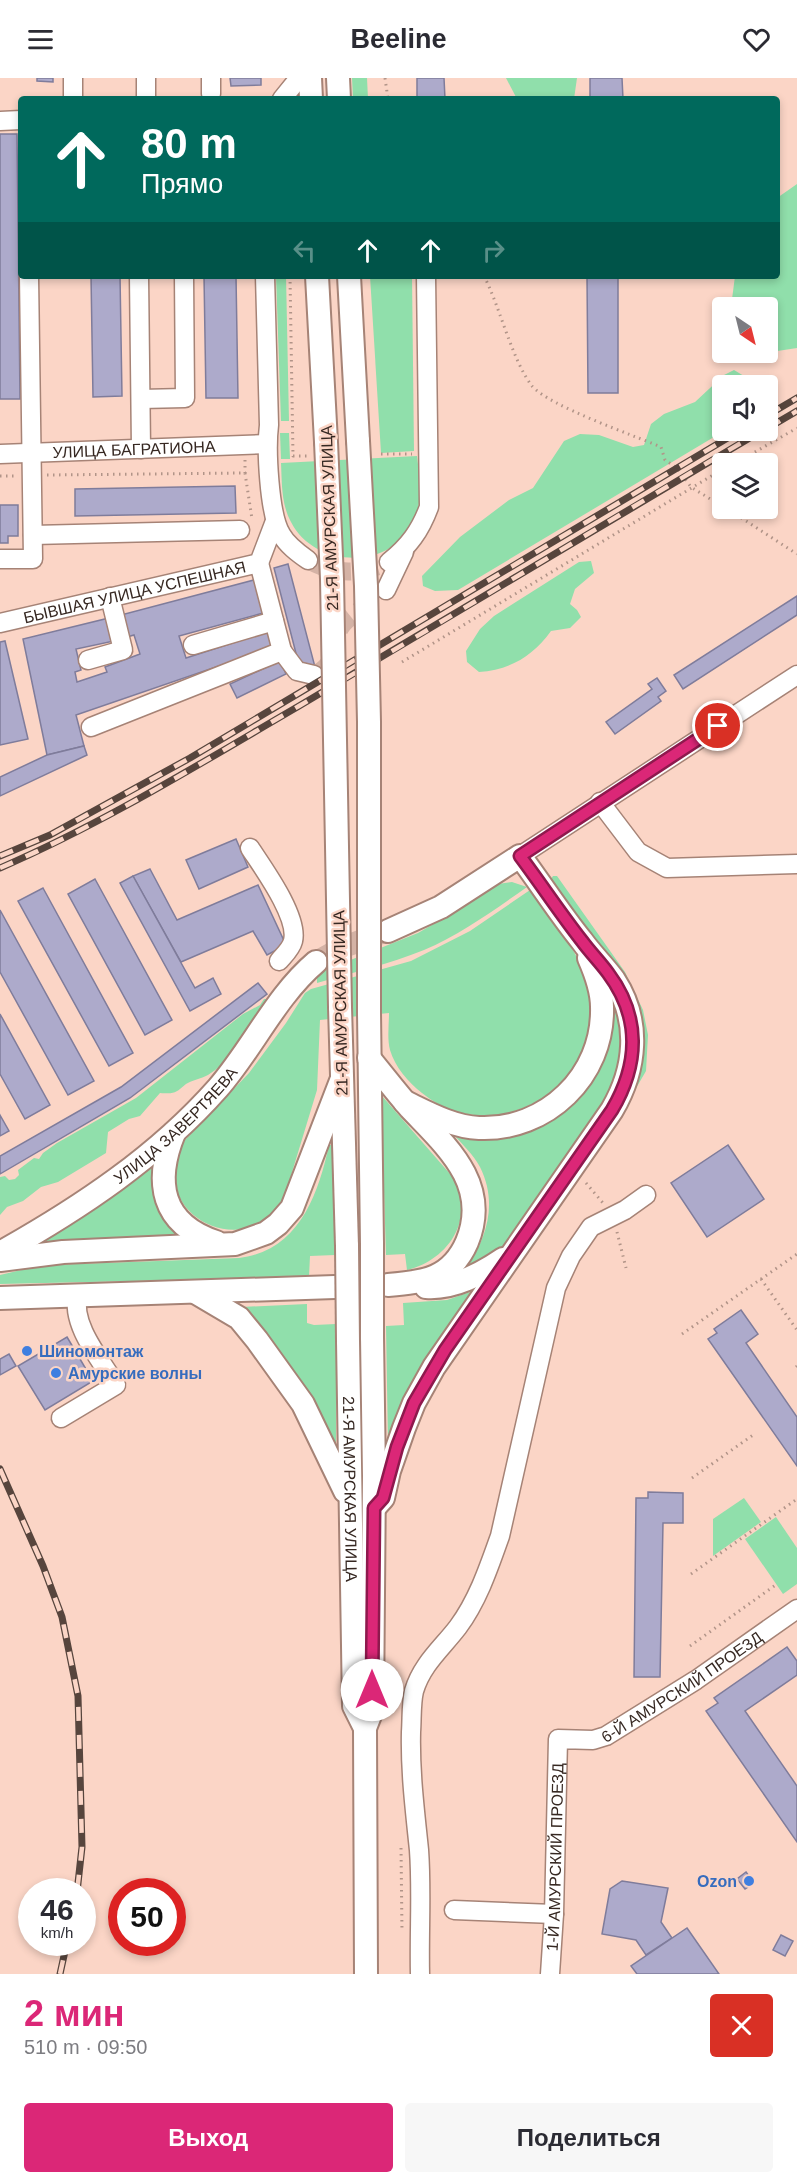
<!DOCTYPE html>
<html lang="ru">
<head>
<meta charset="utf-8">
<style>
  body { margin:0; font-family:Arial,sans-serif; background:#f7f7f7; color:#2b2b33; height:100vh; display:flex; flex-direction:column; font-size:22px; white-space:nowrap }
  * { box-sizing:border-box; margin:0 }
  p { font-size:20px; color:#7c7c81 }
  .icon { flex:none; width:33px; height:33px; fill:none; stroke:currentColor; stroke-width:2; stroke-linecap:round; stroke-linejoin:round }
  .map { position:relative; height:1896px; overflow:hidden }
  .panel { display:flex; flex-direction:column; background:#fff; flex:1 }
  .panel>* { flex:none }
  .top-card { position:absolute; left:18px; top:18px; width:762px; height:183px; border-radius:6px; box-shadow:0 3px 9px #0003; background:#00695c; color:#fff; overflow:hidden }
  .needle { width:39px; rotate:145deg }
  .controls { position:absolute; left:712px; top:219px; display:grid; gap:12px }
  .controls a { display:grid; place-items:center; width:66px; height:66px; border-radius:6px; background:#fff; box-shadow:0 3px 9px #0003; font-size:30px }
  .speed { position:absolute; left:18px; top:1800px; display:flex; gap:12px; font-size:30px; font-weight:700; text-align:center }
  .speed>* { display:grid; place-content:center; width:78px; height:78px; border-radius:50%; background:#fff; box-shadow:0 3px 9px #0003; line-height:1 }
  .speed small { font-size:15px; font-weight:400 }
  .speed .limit { border:9px solid #d22; background:#fff; color:#111 }
  .pin { position:absolute; display:grid; place-items:center; width:51px; height:51px; color:#fff; margin:-26px; border:3px solid #fff; border-radius:50%; box-shadow:0 2px 6px #0007 }
  .me { position:absolute; width:66px; margin:-33px; rotate:0deg; stroke-linejoin:round; filter:drop-shadow(0 0 4px #0008) }
  .turn { display:flex; align-items:center; gap:21px; height:126px; padding:0 24px; font-size:27px }
  .turn .icon { width:78px; height:78px; stroke-width:2.5 }
  .turn b { display:block; font-size:42px; line-height:51px }
  .lanes { display:flex; align-items:center; height:57px; padding:0 24px; background:#0003; justify-content:center; gap:30px; direction:ltr }
  .lanes .off { opacity:.35 }
  .round { display:grid; place-items:center; flex:none; width:63px; height:63px; border-radius:6px; background:#f7f7f7 }
  .head { display:flex; align-items:center; justify-content:space-between; height:102px; padding:0 24px }
  h1 { font-size:36px; font-weight:800; line-height:45px; color:#db2777 }
  .primary-button { display:flex; gap:12px; margin-top:auto; padding:12px 24px }
  .primary-button a { flex:1; height:69px; border-radius:6px; background:#db2777; color:#fff; font-size:24px; font-weight:800; line-height:69px; text-align:center }
  .primary-button a+a { background:#f7f7f7; color:#2b2b33 }
  header { display:flex; justify-content:space-between; align-items:center; height:78px; padding:0 24px; background:#fff; font-size:27px; font-weight:800 }
  .map>svg:first-child { display:block }
  .green { fill:#90dfab }
  .building { fill:#adaacb; stroke:#7f7c9b; stroke-width:1.5 }
  .lines { fill:none; stroke-linecap:round; stroke-linejoin:round }
  .minor-tunnel { stroke:#d4b2a5; stroke-width:18; stroke-dasharray:18 9; stroke-linecap:butt }
  .major-tunnel { stroke:#d4b2a5; stroke-width:22; stroke-dasharray:22 11; stroke-linecap:butt }
  .minor-casing { stroke:#a68376; stroke-width:21 }
  .major-casing { stroke:#a68376; stroke-width:26 }
  .path { stroke:#b19488; stroke-width:3; stroke-dasharray:1.5 4.5; stroke-linecap:butt }
  .minor { stroke:#fff; stroke-width:18 }
  .major { stroke:#fff; stroke-width:22 }
  .rail-casing { stroke:#57453d; stroke-width:7 }
  .rail { stroke:#fbd5c6; stroke-width:4.5; stroke-dasharray:14; stroke-linecap:butt }
  .major-bridge-casing { stroke:#a68376; stroke-width:26; stroke-linecap:butt }
  .major-bridge { stroke:#fff; stroke-width:22 }
  .route-casing { stroke:#8e194d; stroke-width:15 }
  .route { stroke:#db2777; stroke-width:10 }
  .shop-dot { fill:#3f7fe0; stroke:#fbd5c6; stroke-width:2 }
  .labels { text-anchor:middle; stroke-width:5; stroke-linejoin:round; paint-order:stroke }
  .street-label { font-size:16px; fill:#362822; stroke:#fbd5c6 }
  .shop-label { font-size:16px; font-weight:bold; fill:#366cbe; stroke:#fbd5c6; text-anchor:start }
</style>
</head>
<body>
<header><svg class="icon" aria-label="menu" viewBox="0 0 24 24"><path d="M4 6h16M4 12h16M4 18h16"/></svg>Beeline<svg class="icon" aria-label="heart" viewBox="0 0 24 24"><path d="M12 20l-8-8c-3-5 5-10 8-4 3-6 11-1 8 4z"/></svg></header>
<div class="map">
<svg width="797" height="1896" viewBox="0 0 797 1896">
  <rect width="100%" height="100%" fill="#fbd5c6"/>
  <g class="green">
    <path d="M352,0H367L368,21H353Z"/>
    <path d="M506,0H577L574,21H517Z"/>
    <path d="M797,106V270L771,274H768V230L731,229L735,198H777V120Z"/>
    <path d="M276,198H286L289,343H281Z"/>
    <path d="M370,198H412L414,373L381,375Z"/>
    <path d="M734,292L749,301L752,307L723,308L724,353L458,512L435,513L423,508L422,498L460,459L509,422L533,410L564,363L580,356L599,357L633,369L644,367L651,346L664,336L695,324L724,297Z"/>
    <path d="M280,355H289L290,381H281Z"/>
    <path d="M417,378C420,402 424,429 410,450C384,493 313,488 291,444C281,426 282,404 281,385Z"/>
    <path d="M591,483L594,495L575,511L570,526L577,532L581,539L570,550L551,553C533,578 510,592 479,594L467,584L466,573L480,551L494,538L579,484Z"/>
    <path d="M553,798H557L625,894L643,932L648,957L646,993L635,1012L633,1011L620,898L551,801Z"/>
    <path d="M512,804L527,809C494,832 461,856 424,872C389,886 352,895 317,905V897L323,893L418,855L463,829L491,810L498,806Z"/>
    <path d="M530,812C551,841 577,869 587,904C617,999 499,1078 422,1015C408,1004 395,989 390,972C387,960 389,947 389,935L320,942L317,1012L286,1114C255,1191 139,1138 185,1062L249,995L286,945L305,915L311,911L411,883L470,853Z"/>
    <path d="M609,911L624,955L617,1008L505,1169L466,1191C487,1160 498,1125 480,1089C473,1076 462,1066 453,1056L570,1023Z"/>
    <path d="M264,921H268V924C252,947 233,982 208,997C201,1001 192,1002 186,1006C175,1015 176,1016 160,1015L140,1038L129,1041L108,1054L106,1075L58,1104L41,1109L23,1123L7,1129L0,1137V1099L5,1098L9,1102L15,1101L19,1097L18,1092L34,1080L39,1081L43,1075L57,1065L136,1020L243,936L260,927Z"/>
    <path d="M381,1018H382L451,1097C478,1137 450,1182 407,1192L405,1176L386,1177Z"/>
    <path d="M329,1067H332L333,1077L335,1177L310,1178L309,1199L0,1206V1197L34,1189L50,1187L239,1180C298,1173 318,1118 329,1067Z"/>
    <path d="M153,1080L182,1157L34,1164Z"/>
    <path d="M473,1213L388,1366L386,1248L404,1247L403,1225L447,1222Z"/>
    <path d="M307,1226V1245L314,1247L336,1246V1370L241,1229Z"/>
    <path d="M744,1420L761,1444L713,1478V1441Z"/>
    <path d="M776,1439L797,1470V1506L783,1516L745,1461Z"/>
  </g>
  <g class="building">
    <path d="M37,0H53V4L37,3Z"/>
    <path d="M230,0H261V7L231,8Z"/>
    <path d="M417,0H444L445,21H417Z"/>
    <path d="M590,0H622L623,21H590Z"/>
    <path d="M0,56H17L20,321H0Z"/>
    <path d="M91,198H120L122,318L93,319Z"/>
    <path d="M204,198H236L238,320H206Z"/>
    <path d="M587,198H618V315H588Z"/>
    <path d="M235,408L236,435L75,438V411Z"/>
    <path d="M0,427H18V458H8V465H0Z"/>
    <path d="M288,486L315,589L299,587L274,490Z"/>
    <path d="M254,502L263,535L179,558L186,580L270,553L274,569L76,637L84,668L47,677L23,561L109,540L114,563L76,571L81,592L75,594L77,604L107,594L105,589L140,576L134,557L127,559L121,537Z"/>
    <path d="M797,518V537L683,611L674,597Z"/>
    <path d="M5,563L28,661L0,667V564Z"/>
    <path d="M280,583L286,596L237,620L230,606Z"/>
    <path d="M657,600L666,613L658,619L661,623L615,656L606,644L652,611L648,606Z"/>
    <path d="M84,668L87,677L0,718V699L47,677Z"/>
    <path d="M236,761L248,789L199,811L186,782Z"/>
    <path d="M150,791L177,842L258,807L286,867L267,877L253,853L181,884L133,798Z"/>
    <path d="M133,798L195,910L213,900L221,916L190,933L120,805Z"/>
    <path d="M95,801L172,942L145,957L68,816Z"/>
    <path d="M43,810L133,975L109,988L18,823Z"/>
    <path d="M0,832L94,1003L68,1017L0,894Z"/>
    <path d="M258,905L267,916L130,1020L0,1096V1078L121,1009Z"/>
    <path d="M0,936L50,1027L25,1041L0,996Z"/>
    <path d="M0,1037L9,1053L0,1058Z"/>
    <path d="M728,1067L764,1121L707,1159L671,1105Z"/>
    <path d="M741,1232L758,1256L746,1265L797,1339V1388L708,1261L717,1255L714,1251Z"/>
    <path d="M67,1259L93,1303L45,1332L18,1288Z"/>
    <path d="M9,1276L16,1288L0,1297V1281Z"/>
    <path d="M648,1414L683,1415V1445H663L660,1599H634L636,1420H648Z"/>
    <path d="M787,1569L797,1583V1597L745,1633L797,1708V1764L706,1633L718,1625L714,1620Z"/>
    <path d="M746,1794L754,1805L745,1811L737,1801Z"/>
    <path d="M622,1803L668,1810L661,1844L672,1860L646,1877L636,1862L602,1856L610,1811Z"/>
    <path d="M687,1850L719,1896H637L631,1888Z"/>
    <path d="M781,1857L793,1863L785,1878L773,1872Z"/>
  </g>
  <g class="lines">
    <g class="minor-tunnel">
      <path d="M308,482C336,498 360,496 389,484"/>
      <path d="M314,597C342,584 329,563 343,546C351,537 364,530 373,522"/>
    </g>
    <path class="major-tunnel" d="M316,884L341,870L387,853"/>
    <defs>
      <g id="minor">
        <path d="M146,0V21"/>
        <path d="M211,0V16"/>
        <path d="M73,21V0"/>
        <path d="M282,21L299,0"/>
        <path d="M0,43L21,42"/>
        <path d="M139,198L141,371"/>
        <path d="M265,198L269,347C266,371 269,436 281,456C287,467 298,475 308,482"/>
        <path d="M141,321L185,320L184,198"/>
        <path id="s1" d="M0,376L267,366"/>
        <path d="M33,457L240,452"/>
        <path d="M0,481H33L29,198"/>
        <path d="M389,484C409,468 420,453 429,429L426,198"/>
        <path d="M386,512L404,474"/>
        <path id="s2" d="M0,545L259,485L275,443"/>
        <path d="M193,567L274,543"/>
        <path d="M282,573L297,593L314,597"/>
        <path d="M88,582L123,572L110,519"/>
        <path d="M91,649L282,573L259,485"/>
        <path d="M600,724L638,774L667,790L797,786"/>
        <path d="M250,770C263,790 299,839 293,863C291,871 284,877 279,883"/>
        <path d="M520,778L797,597"/>
        <path d="M61,1340L116,1307C101,1282 70,1246 78,1217"/>
        <path d="M454,1832L554,1836"/>
        <path d="M420,1896C419,1855 422,1813 419,1772C415,1733 410,1694 411,1654C412,1640 411,1626 414,1613C422,1586 442,1570 458,1549C478,1522 489,1489 500,1458L556,1210L571,1178L591,1149L625,1132L646,1117"/>
        <path id="s3" d="M550,1896L554,1836L558,1661L593,1662L606,1658L696,1602L797,1531"/>
      </g>
      <g id="major">
        <path d="M310,0L311,21"/>
        <path d="M338,0L339,21"/>
        <path d="M317,198L326,364"/>
        <path d="M349,198L358,363"/>
        <path d="M340,929L347,1168"/>
        <path d="M369,934L372,1166"/>
        <path d="M369,980C383,997 396,1014 410,1030C446,1068 491,1106 467,1164C451,1201 424,1204 388,1207"/>
        <path d="M405,1024C428,1035 453,1049 479,1050C546,1053 604,998 602,929C602,912 596,896 589,880"/>
        <path d="M174,1055C154,1104 161,1146 216,1164"/>
        <path id="s4" d="M0,1175C80,1130 157,1079 218,1010C253,970 275,919 316,884"/>
        <path d="M0,1182L63,1174L235,1166L266,1155L278,1146L292,1130L341,1003"/>
        <path d="M426,1209C454,1211 481,1196 503,1181"/>
        <path d="M195,1214L239,1240L257,1262L303,1326L345,1413"/>
        <path d="M0,1220L335,1209"/>
        <path id="s5" d="M348,1263L354,1628L365,1650"/>
        <path d="M374,1430L383,1420L389,1393L404,1350L414,1325L434,1289L612,1032C636,991 641,943 614,902C604,888 592,877 582,863C560,836 541,806 520,778L441,829L388,853"/>
        <path d="M366,1896L365,1650L372,1632L374,1398L372,1259"/>
      </g>
    </defs>
    <use href="#minor" class="minor-casing"/>
    <use href="#major" class="major-casing"/>
    <g class="path">
      <path d="M385,0L388,21"/>
      <path d="M290,198L293,378H307"/>
      <path d="M484,198C500,229 512,282 532,308C549,328 633,357 661,369L665,382L677,390L691,409L723,429"/>
      <path d="M381,376H412"/>
      <path d="M245,382V395"/>
      <path d="M734,386L797,350"/>
      <path d="M47,397L245,395L252,441"/>
      <path d="M0,398H16"/>
      <path d="M726,430L797,476"/>
      <path d="M402,584L723,391"/>
      <path d="M586,1105L603,1125"/>
      <path d="M617,1154L626,1190"/>
      <path d="M761,1201L797,1252"/>
      <path d="M682,1256L797,1176"/>
      <path d="M796,1289L797,1288"/>
      <path d="M692,1400L753,1357"/>
      <path d="M691,1496L797,1421"/>
      <path d="M690,1568L777,1506"/>
      <path d="M401,1770L402,1854"/>
    </g>
    <use href="#minor" class="minor"/>
    <use href="#major" class="major"/>
    <defs>
      <g id="rail">
        <path d="M768,337L797,320"/>
        <path d="M768,350L797,333"/>
        <path d="M0,778L50,757L190,680L741,352"/>
        <path d="M0,790C104,745 201,685 299,628C454,537 608,443 763,352"/>
        <path d="M0,1391L43,1488L62,1539L78,1618L82,1769L77,1814"/>
        <path d="M60,1896L67,1864"/>
      </g>
    </defs>
    <use href="#rail" class="rail-casing"/>
    <use href="#rail" class="rail"/>
    <defs>
      <g id="major-bridge">
        <path d="M358,363L366,508L369,644V934"/>
        <path d="M326,364L332,501L340,929"/>
        <path d="M372,1166V1259"/>
        <path d="M347,1168L348,1263"/>
      </g>
    </defs>
    <use href="#major-bridge" class="major-bridge-casing"/>
    <use href="#major-bridge" class="major-bridge"/>
  </g>
  <g class="lines">
    <defs>
      <path id="route" d="M372,1612L374,1430L383,1420L397,1369L414,1325L445,1272L612,1032C639,986 641,939 608,895C600,884 590,874 582,863C560,835 541,806 520,778L718,648"/>
    </defs>
    <use href="#route" class="route-casing"/>
    <use href="#route" class="route"/>
  </g>
  <g class="shop-dot">
    <circle cx="27" cy="1273" r="6"/>
    <circle cx="56" cy="1295" r="6"/>
    <circle cx="749" cy="1803" r="6"/>
  </g>
  <g class="labels">
    <g class="street-label">
      <text dy="6" stroke="none"><textPath href="#s1" startOffset="134">УЛИЦА БАГРАТИОНА</textPath></text>
      <text transform="translate(329 440) rotate(-92)" y="6">21-Я АМУРСКАЯ УЛИЦА</text>
      <text dy="6" stroke="none"><textPath href="#s2" startOffset="138">БЫВШАЯ УЛИЦА УСПЕШНАЯ</textPath></text>
      <text transform="translate(340 925) rotate(-91)" y="6">21-Я АМУРСКАЯ УЛИЦА</text>
      <text dy="6" stroke="none"><textPath href="#s4" startOffset="218">УЛИЦА ЗАВЕРТЯЕВА</textPath></text>
      <text dy="6" stroke="none"><textPath href="#s5" startOffset="148">21-Я АМУРСКАЯ УЛИЦА</textPath></text>
      <text dy="6" stroke="none"><textPath href="#s3" startOffset="374">6-Й АМУРСКИЙ ПРОЕЗД</textPath></text>
      <text dy="6" stroke="none"><textPath href="#s3" startOffset="117">1-Й АМУРСКИЙ ПРОЕЗД</textPath></text>
    </g>
    <g class="shop-label">
      <text x="39" y="1279">Шиномонтаж</text>
      <text x="68" y="1301">Амурские волны</text>
      <text x="737" y="1809" text-anchor="end">Ozon</text>
    </g>
  </g>
</svg>
<div class="controls">
<a><svg class="needle" viewBox="-14 -14 28 28"><path d="M0-13l5 13h-10z" fill="#e53935"/><path d="M0 13l5-13h-10z" fill="#7c7c81"/></svg></a>
<a><svg class="icon" aria-label="sound" viewBox="0 0 24 24"><path d="M4 9h4l5-4v14l-5-4H4zM17 9q2 3 0 6"/></svg></a>
<a><svg class="icon" aria-label="layers" viewBox="0 0 24 24"><path d="M12 4l9 5-9 5-9-5zM3 14l9 5 9-5"/></svg></a>
</div>
<div class="speed"><div>46<small>km/h</small></div><div class="limit">50</div></div>
<div class="pin" style="left:718px;top:648px;background:#d93025"><svg class="icon" aria-label="arrive" viewBox="0 0 24 24"><path d="M6 21V4h12l-3 4 3 4H6"/></svg></div>
<svg class="me" style="left:372px;top:1612px" viewBox="-20 -20 40 40"><circle r="19" fill="#fff"/><path d="M0-13L10 11 0 6-10 11z" fill="#db2777"/></svg>
<div class="top-card">
<div class="turn"><svg class="icon" aria-label="ahead" viewBox="0 0 24 24"><path d="M12 20V5M6 11l6-6 6 6"/></svg><div><b>80 m</b>Прямо</div></div>
<div class="lanes"><svg class="icon off" aria-label="left" viewBox="0 0 24 24"><path d="M17 20v-9H6M10 6l-5 5 5 5"/></svg><svg class="icon" aria-label="ahead" viewBox="0 0 24 24"><path d="M12 20V5M6 11l6-6 6 6"/></svg><svg class="icon" aria-label="ahead" viewBox="0 0 24 24"><path d="M12 20V5M6 11l6-6 6 6"/></svg><svg class="icon off" aria-label="right" viewBox="0 0 24 24"><path d="M7 20v-9h11M14 6l5 5-5 5"/></svg></div>
</div>
</div>
<section class="panel">
<div class="head"><div><h1>2 мин</h1><p>510 m · 09:50</p></div><a class="round" style="background:#d93025;color:#fff"><svg class="icon" aria-label="close" viewBox="0 0 24 24"><path d="M6 6l12 12M18 6L6 18"/></svg></a></div>
<div class="primary-button"><a>Выход</a><a>Поделиться</a></div>
</section>
</body>
</html>
